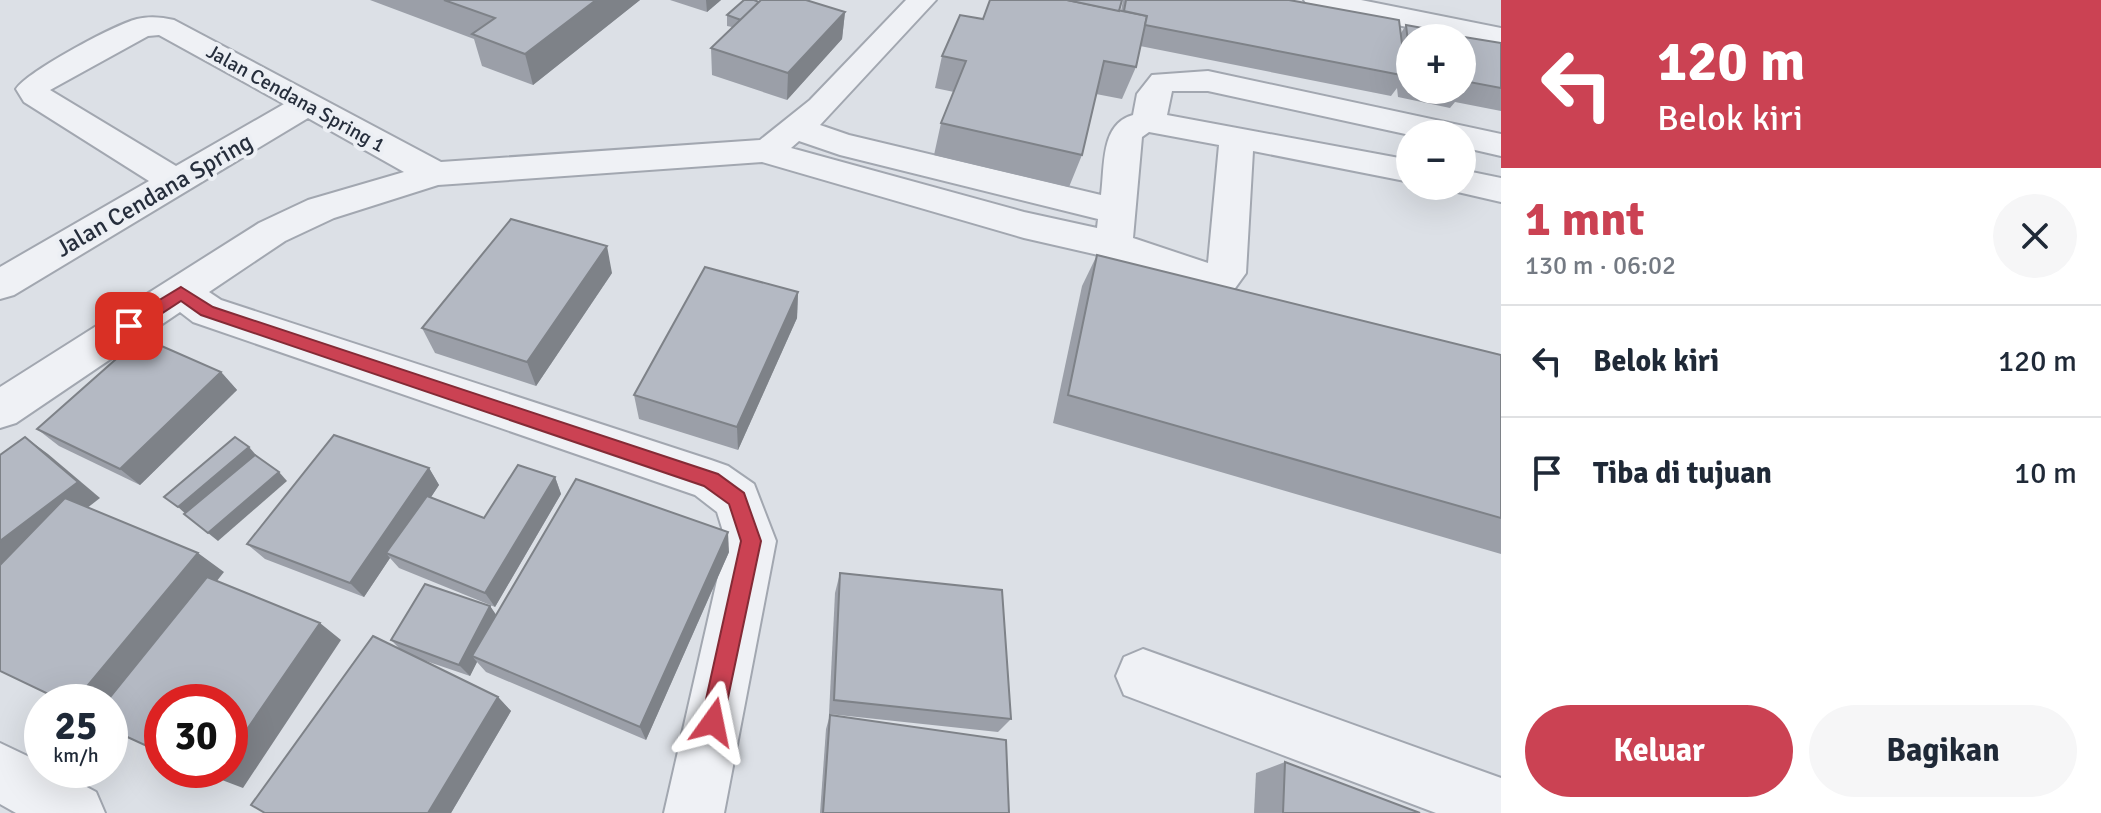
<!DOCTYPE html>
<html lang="id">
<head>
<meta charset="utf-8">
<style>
  body { margin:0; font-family:Signika,sans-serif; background:#f6f6f7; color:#1f2937; height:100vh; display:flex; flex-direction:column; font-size:30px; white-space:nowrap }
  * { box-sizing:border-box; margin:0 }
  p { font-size:26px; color:#747a83 }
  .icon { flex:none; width:44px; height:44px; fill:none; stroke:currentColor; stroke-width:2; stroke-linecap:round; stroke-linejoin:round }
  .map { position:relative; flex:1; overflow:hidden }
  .sheet { display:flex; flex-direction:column; background:#fff; width:600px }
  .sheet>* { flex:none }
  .guide { background:#cb4253; color:#fff; overflow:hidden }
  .tools { position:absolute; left:1396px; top:24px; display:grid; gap:16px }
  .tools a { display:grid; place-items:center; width:80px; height:80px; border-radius:50%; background:#fff; box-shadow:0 8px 32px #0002; font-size:40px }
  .speed { position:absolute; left:24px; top:684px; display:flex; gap:16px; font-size:40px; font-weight:700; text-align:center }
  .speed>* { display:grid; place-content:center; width:104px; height:104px; border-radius:50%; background:#fff; box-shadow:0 8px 32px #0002; line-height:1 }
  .speed small { font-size:20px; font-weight:400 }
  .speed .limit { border:12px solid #d22; background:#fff; color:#111 }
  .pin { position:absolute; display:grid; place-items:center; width:68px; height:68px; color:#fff; margin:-34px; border-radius:16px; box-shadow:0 4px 12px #0006 }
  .me { position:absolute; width:88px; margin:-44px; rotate:12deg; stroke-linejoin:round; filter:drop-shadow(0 0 6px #0008) }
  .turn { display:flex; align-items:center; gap:28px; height:168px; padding:0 24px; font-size:36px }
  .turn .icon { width:104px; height:104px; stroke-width:2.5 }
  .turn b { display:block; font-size:56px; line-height:68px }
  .round { display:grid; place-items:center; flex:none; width:84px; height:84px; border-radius:42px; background:#f6f6f7 }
  .overview { display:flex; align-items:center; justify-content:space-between; height:136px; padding:0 24px }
  h1 { font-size:48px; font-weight:700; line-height:60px; color:#cb4253 }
  .primary-button { display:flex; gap:16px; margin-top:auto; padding:16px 24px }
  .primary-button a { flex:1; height:92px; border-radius:48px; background:#cb4253; color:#fff; font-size:32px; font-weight:700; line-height:92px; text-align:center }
  .primary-button a+a { background:#f6f6f7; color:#1f2937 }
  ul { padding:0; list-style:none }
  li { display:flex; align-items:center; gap:24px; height:112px; padding:0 24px; border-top:2px solid #e0e1e3 }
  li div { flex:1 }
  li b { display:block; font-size:30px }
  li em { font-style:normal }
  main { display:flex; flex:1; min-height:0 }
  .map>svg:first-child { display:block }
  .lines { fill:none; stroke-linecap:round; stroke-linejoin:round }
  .minor-casing { stroke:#a2a7b0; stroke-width:4 }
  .minor { fill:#eff1f5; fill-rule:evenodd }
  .wall { fill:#9b9fa8; fill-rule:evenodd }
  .shaded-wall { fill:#7e8288 }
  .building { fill:#b4b9c3; stroke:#7e8288; stroke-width:2 }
  .route { fill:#cb4253; stroke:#842b36; stroke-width:2 }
  .labels { text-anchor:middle; stroke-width:8; stroke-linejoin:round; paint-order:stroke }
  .far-street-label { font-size:20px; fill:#262e3c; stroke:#eceff4 }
  .street-label { font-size:24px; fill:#262e3c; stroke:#eceff4 }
</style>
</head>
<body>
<main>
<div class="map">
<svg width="1501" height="813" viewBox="0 0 1501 813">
  <rect width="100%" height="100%" fill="#dce0e6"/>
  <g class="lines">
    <defs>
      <g id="minor">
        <path d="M906,0H936L820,125L849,135L1101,195C1105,166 1100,124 1133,115L1137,94L1152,75L1208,71L1501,134V156L1462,147V134L1410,135L1208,91H1172L1167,115L1410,160V182L1253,151L1246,273L1233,291L1219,295L1107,257L1024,238L762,162L438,185L334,218L285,241L209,292L221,300L711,460L728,466L754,484L776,541L724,813H664L726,541L717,512L695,495L193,322L180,312L16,423L0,428V387L259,223L308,200L404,172L308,118L14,295L0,299V267L149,181L24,102L16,89C28,71 114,25 137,19C149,16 162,17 174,20L441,162L760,140L810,100ZM159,35L284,104L176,166L50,90L148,36ZM1149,132L1219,145L1208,263L1133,238L1142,137ZM799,141L840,155L1098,219L1097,228L1024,212L791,148Z"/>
        <path d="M1304,0H1361L1501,28V46L1318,9L1308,6Z"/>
        <path d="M1462,170L1501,178V202L1449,190L1447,186H1462Z"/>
        <path d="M1143,649L1501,778V813H1436L1124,695L1116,676L1124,657Z"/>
        <path d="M0,743L42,763V770H55L96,792L105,813H16L0,804Z"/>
      </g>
    </defs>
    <use href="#minor" class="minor-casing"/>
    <use href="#minor" class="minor"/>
  </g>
  <g class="wall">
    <path d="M370,0H640L533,85L482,66L474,39Z"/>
    <path d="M670,0H721L707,12Z"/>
    <path d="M1123,0H1289L1401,33L1406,25L1456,38L1458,36L1501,43V111L1455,102L1450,108L1398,97L1397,88L1391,96L1140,46L1136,67L1122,99L1096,94L1082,155L1069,187L934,155L941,123L954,92L935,88L942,56L1121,11ZM1410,38H1462V90H1410Z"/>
    <path d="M759,2L845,12L842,39L787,100L712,75L711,48L732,27L727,26V15Z"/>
    <path d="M1097,255L1501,355V554L1053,423L1082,286Z"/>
    <path d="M612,273L536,386L435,353L422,328Z"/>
    <path d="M798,292L797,318L738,450L639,419L634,395Z"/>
    <path d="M221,372L237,390L140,485L59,446L37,429Z"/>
    <path d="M429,468L439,485L431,497L484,518L555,477L561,494L495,607L399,568L390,558L364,597L265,559L247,544Z"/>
    <path d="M729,552L646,740L486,672L477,662L470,676L420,659L498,697L511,711L451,813H265L399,648L391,640L490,606L496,615Z"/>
    <path d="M840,573L1011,719L998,732L829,714L835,593Z"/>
    <path d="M830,715L1009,813H820L826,729Z"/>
    <path d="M1285,762L1420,813H1254L1256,773Z"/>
  </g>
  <g class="shaded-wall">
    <path d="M596,0H640L533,85L525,54Z"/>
    <path d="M706,0H721L707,12Z"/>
    <path d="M845,12L842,39L787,100L788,73Z"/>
    <path d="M607,246L612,273L536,386L527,362Z"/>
    <path d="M798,292L797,318L738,450L737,427Z"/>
    <path d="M221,372L237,390L140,485L120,469Z"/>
    <path d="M25,437L48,454L100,498L0,576V541Z"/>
    <path d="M249,447L257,456L188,516L178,507Z"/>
    <path d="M429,468L439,485L392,556L386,553L390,558L364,597L350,583Z"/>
    <path d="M279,472L287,481L218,541L208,533Z"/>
    <path d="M555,477L561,494L495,607L485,593Z"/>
    <path d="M728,532L729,552L646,740L640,727Z"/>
    <path d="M198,553L224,572L110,715V702H74Z"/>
    <path d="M490,606L499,619L472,656L477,662L470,676L459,665Z"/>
    <path d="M320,623L341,640L243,788L214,777L219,770H230V754Z"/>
    <path d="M498,697L511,711L451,813H428Z"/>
  </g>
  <g class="building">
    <path d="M444,0H596L525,54L472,34L495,18Z"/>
    <path d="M744,0H754L759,2L741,20L727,15Z"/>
    <path d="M761,0H806L845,12L788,73L711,48Z"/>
    <path d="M990,0H1067L1147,16L1136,67L1104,61L1082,155L941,123L966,61L942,56L960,15L983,19Z"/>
    <path d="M1067,0H1122L1119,11Z"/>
    <path d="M1126,0H1289L1399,20L1406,76L1145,25L1147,16L1124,11Z"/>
    <path d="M1406,25L1456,34V38H1410V58Z"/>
    <path d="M1458,36L1501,43V88L1469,82L1462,53V38H1458Z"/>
    <path d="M1462,65L1467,87L1462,86Z"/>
    <path d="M511,219L607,246L527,362L422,328Z"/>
    <path d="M1097,255L1501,355V518L1068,395Z"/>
    <path d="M705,267L798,292L737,427L634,395Z"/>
    <path d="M141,337L221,372L120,469L37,429Z"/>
    <path d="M334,435L429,468L350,583L247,544Z"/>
    <path d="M25,437L78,482L0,541V455Z"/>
    <path d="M235,437L249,447L178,507L164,497Z"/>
    <path d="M255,455L279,472L208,533L184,514Z"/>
    <path d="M518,465L555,477L485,593L386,553L427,496L484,518Z"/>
    <path d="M576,479L728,532L640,727L472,656Z"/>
    <path d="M65,498L198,553L74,702H65L0,671V565Z"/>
    <path d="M840,573L1002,590L1011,719L834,700Z"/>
    <path d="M207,577L320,623L230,754V702H162V753L110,729V702H106Z"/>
    <path d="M425,584L490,606L459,665L391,640Z"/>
    <path d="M373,636L498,697L428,813H265L251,805Z"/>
    <path d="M830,715L1006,740L1009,813H823Z"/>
    <path d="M1285,762L1420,813H1283Z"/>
    <path d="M199,770H219L214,777Z"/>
  </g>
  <path class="route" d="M181,287L213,307L718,474L744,493L761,541L721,731L713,734L705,731L701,722L741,541L729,504L704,486L201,315L181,301L135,331H123V322Z"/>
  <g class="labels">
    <g class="far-street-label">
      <text transform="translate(296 98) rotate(29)" y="7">Jalan Cendana Spring 1</text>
    </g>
    <g class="street-label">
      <text transform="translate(154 195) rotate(-30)" y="8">Jalan Cendana Spring</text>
    </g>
  </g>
</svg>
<div class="tools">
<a>+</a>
<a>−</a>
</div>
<div class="speed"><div>25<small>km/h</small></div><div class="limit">30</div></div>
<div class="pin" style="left:129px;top:326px;background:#d93025"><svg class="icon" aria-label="arrive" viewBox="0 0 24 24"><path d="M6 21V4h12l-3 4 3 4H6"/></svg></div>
<svg class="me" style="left:713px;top:722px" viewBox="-20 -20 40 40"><path d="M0-17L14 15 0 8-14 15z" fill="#cb4253" stroke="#fff" stroke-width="4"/></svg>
</div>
<section class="sheet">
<div class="guide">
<div class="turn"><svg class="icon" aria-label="left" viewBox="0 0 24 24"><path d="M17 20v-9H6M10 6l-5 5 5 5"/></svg><div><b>120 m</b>Belok kiri</div></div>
</div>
<div class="overview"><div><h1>1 mnt</h1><p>130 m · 06:02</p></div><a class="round"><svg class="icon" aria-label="close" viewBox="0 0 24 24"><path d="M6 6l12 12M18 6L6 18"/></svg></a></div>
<ul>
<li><svg class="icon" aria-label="left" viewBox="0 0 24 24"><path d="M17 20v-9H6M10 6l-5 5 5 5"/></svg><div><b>Belok kiri</b></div><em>120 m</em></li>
<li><svg class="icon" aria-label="arrive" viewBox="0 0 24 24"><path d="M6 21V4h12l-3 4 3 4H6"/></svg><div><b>Tiba di tujuan</b></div><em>10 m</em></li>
</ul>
<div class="primary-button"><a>Keluar</a><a>Bagikan</a></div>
</section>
</main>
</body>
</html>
